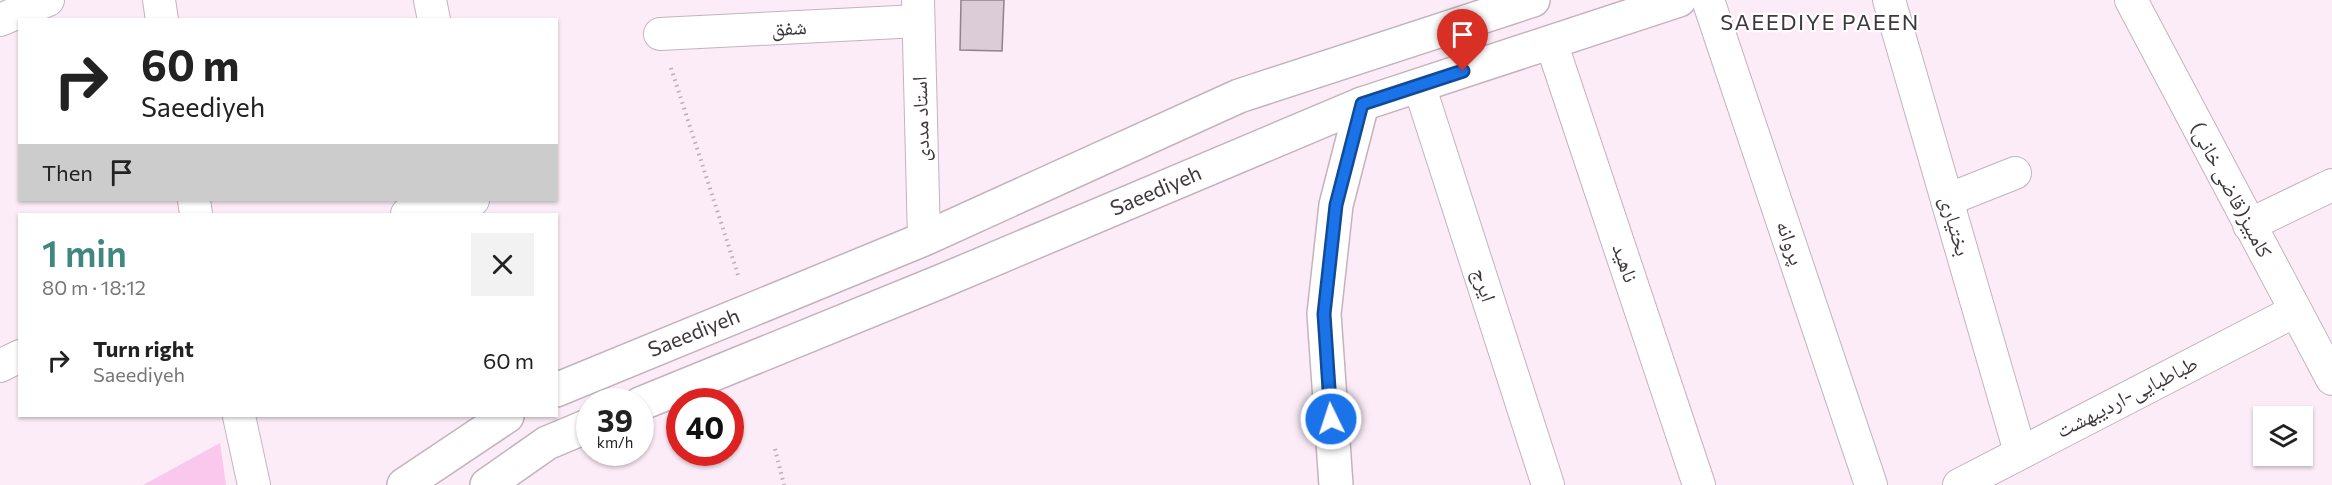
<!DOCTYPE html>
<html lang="en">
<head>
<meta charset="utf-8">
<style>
  body { margin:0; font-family:Commissioner,"Noto Naskh Arabic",sans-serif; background:#f2f2f2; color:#222; height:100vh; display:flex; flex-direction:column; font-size:22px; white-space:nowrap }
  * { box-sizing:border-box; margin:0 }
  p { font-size:20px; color:#767676 }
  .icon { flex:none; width:33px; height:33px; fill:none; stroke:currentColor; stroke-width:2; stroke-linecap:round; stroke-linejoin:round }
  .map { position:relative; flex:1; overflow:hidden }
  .panel { position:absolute; left:18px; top:213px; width:540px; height:204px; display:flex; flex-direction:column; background:#fff; border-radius:0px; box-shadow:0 2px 4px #0004 }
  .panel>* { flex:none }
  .guide { position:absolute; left:18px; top:18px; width:540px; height:183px; border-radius:0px; box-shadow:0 2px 4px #0004; background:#fff; color:#222; overflow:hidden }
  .controls { position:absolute; left:2253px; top:406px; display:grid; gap:12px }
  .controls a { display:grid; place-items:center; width:60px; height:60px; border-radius:0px; background:#fff; box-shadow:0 2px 4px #0004; font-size:30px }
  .speed { position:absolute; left:576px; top:388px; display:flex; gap:12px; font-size:30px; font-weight:700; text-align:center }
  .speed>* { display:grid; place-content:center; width:78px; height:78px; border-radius:50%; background:#fff; box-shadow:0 2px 4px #0004; line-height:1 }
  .speed small { font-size:15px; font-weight:400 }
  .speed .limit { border:9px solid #d22; background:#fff; color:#111 }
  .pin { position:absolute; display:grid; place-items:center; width:51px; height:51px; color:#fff; margin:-62px -26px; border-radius:50% 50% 50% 0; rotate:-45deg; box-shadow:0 0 6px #0007 }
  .pin .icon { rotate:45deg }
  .me { position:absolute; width:66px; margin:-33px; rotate:356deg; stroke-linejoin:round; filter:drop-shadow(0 0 4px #0008) }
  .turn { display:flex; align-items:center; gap:21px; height:126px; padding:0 24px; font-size:27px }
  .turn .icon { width:78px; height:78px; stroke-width:2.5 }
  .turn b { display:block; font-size:42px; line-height:51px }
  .then { display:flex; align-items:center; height:57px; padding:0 24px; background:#0003; gap:12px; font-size:22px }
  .round { display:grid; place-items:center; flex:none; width:63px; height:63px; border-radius:0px; background:#f2f2f2 }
  .summary { display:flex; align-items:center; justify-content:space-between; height:102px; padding:0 24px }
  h1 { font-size:36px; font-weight:600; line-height:45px; color:#408780 }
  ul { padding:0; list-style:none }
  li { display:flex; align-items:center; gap:18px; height:90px; padding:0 24px }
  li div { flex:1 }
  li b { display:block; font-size:22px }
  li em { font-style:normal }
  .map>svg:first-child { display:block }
  .green { fill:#fac8ec }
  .building { fill:#dcccd7; stroke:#90818c; stroke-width:1.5 }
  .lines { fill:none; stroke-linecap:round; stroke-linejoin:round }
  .street-casing { stroke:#c3b3be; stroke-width:34 }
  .secondary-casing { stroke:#c3b3be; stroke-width:36 }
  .path { stroke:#baaeb6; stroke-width:4; stroke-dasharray:1.5 4.5; stroke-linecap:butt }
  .street { stroke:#fff; stroke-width:32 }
  .secondary { stroke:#fff; stroke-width:33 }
  .route-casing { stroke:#114b97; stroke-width:15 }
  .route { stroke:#1a73e8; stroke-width:10 }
  .labels { text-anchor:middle; stroke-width:4.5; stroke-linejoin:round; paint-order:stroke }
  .street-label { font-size:21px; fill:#3e383c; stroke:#fff }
  .neighbourhood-label { font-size:22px; letter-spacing:1.5px; fill:#3e383c; stroke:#fff }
</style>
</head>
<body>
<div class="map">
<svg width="2332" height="485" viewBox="0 0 2332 485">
  <rect width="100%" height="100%" fill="#fcecf7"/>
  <path class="green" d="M220,443L226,485H143Z"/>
  <path class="building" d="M961,0H1004L1002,51L960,50Z"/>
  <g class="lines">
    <defs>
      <g id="street">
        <path d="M159,0L162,20"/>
        <path d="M430,0L434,20"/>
        <path d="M918,0L924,239"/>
        <path d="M1708,0L1871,485"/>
        <path d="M1889,0L2020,452"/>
        <path d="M2131,0L2332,379"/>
        <path d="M0,20L48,0"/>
        <path d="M660,34L918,21"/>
        <path d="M1551,42L1699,485"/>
        <path d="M1419,85L1548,485"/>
        <path d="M194,200L196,214"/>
        <path d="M1947,200L2015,173"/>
        <path d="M407,214L473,200"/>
        <path d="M2249,225L2332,185"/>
        <path d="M0,366L20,356"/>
        <path d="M239,416L254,485"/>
        <path d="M1959,485L2295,311"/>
      </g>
      <g id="secondary">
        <path d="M556,390L924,239L1239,96L1533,0"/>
        <path d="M640,404L942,281L1362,104L1679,0"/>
        <path d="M404,485L507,416"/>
        <path d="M487,485L547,443L590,425"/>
        <path d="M1336,485L1324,314L1336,205L1362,104"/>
      </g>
    </defs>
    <use href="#street" class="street-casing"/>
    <use href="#secondary" class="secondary-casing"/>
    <g class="path">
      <path d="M671,68L739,278"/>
      <path d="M775,449L784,485"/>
    </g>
    <use href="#street" class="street"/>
    <use href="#secondary" class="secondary"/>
  </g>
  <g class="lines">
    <defs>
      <path id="route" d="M1331,419L1324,314L1336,205L1362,104L1463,71"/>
    </defs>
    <use href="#route" class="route-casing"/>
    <use href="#route" class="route"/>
  </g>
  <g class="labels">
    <g class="street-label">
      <text transform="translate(789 28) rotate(-3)" y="7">شفق</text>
      <text transform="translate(921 119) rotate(-92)" y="7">استاد مددی</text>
      <text transform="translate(2231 190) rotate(62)" y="7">کامبیز(قاضی خانی)</text>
      <text transform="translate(1156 191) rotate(-23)" y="7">Saeediyeh</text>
      <text transform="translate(1955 226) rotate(74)" y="7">بختیاری</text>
      <text transform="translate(1790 243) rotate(71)" y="7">پروانه</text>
      <text transform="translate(1625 263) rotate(71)" y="7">ناهید</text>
      <text transform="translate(1484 285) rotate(72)" y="7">ایرج</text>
      <text transform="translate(694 333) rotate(-22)" y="7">Saeediyeh</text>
      <text transform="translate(2127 397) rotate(-27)" y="7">طباطبایی-اردیبهشت</text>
    </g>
    <g class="neighbourhood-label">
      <text x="1820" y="30">SAEEDIYE PAEEN</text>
    </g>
  </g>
</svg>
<div class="controls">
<a><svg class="icon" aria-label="layers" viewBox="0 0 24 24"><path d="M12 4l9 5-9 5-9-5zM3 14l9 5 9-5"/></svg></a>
</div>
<div class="speed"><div>39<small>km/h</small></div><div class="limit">40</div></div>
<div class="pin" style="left:1463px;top:71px;background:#d93025"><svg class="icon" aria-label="arrive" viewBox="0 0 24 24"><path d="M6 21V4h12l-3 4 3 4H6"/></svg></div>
<svg class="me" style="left:1331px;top:419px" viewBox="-20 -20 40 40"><circle r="17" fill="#1a73e8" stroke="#fff" stroke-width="3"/><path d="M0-11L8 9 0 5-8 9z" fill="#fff"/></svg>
<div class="guide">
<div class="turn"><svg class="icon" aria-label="right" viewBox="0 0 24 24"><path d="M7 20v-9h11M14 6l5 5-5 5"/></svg><div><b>60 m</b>Saeediyeh</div></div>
<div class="then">Then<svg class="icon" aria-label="arrive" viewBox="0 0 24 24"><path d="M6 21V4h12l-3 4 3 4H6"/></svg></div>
</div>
<section class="panel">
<div class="summary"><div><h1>1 min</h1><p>80 m · 18:12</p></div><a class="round"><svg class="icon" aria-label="close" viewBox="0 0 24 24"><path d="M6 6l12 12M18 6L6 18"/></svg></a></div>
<ul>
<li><svg class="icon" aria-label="right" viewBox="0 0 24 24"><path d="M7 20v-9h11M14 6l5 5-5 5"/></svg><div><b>Turn right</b><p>Saeediyeh</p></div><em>60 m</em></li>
</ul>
</section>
</div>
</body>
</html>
